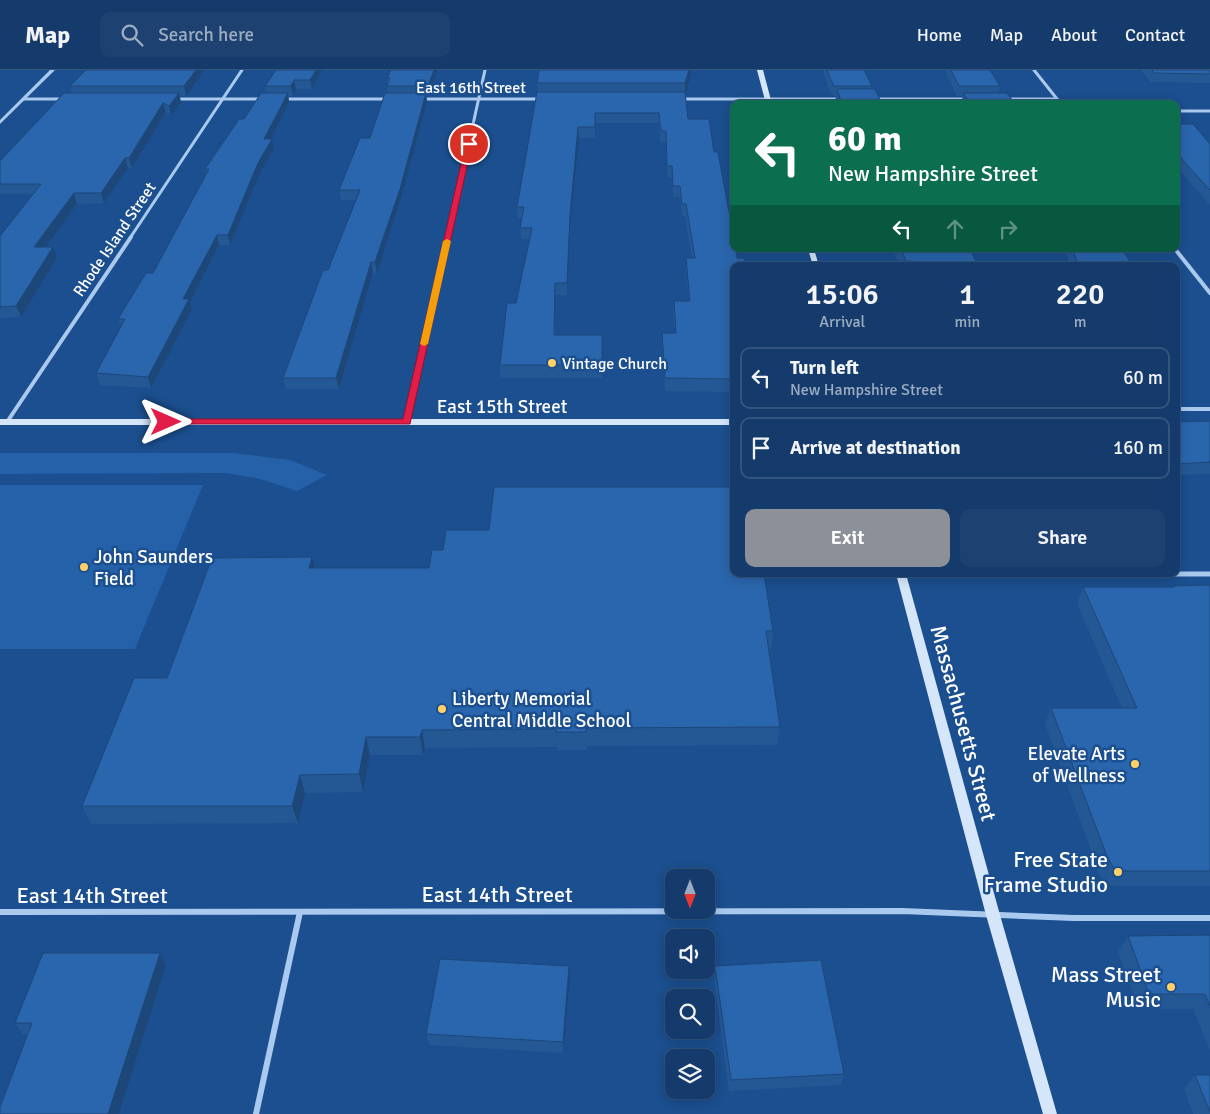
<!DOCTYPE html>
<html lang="en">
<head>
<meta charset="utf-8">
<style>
  body { margin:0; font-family:Signika,sans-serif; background:#1d4271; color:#f1f3f6; height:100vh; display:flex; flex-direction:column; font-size:19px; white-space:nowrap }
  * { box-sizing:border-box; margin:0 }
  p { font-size:16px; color:#9dadc1 }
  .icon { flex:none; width:28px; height:28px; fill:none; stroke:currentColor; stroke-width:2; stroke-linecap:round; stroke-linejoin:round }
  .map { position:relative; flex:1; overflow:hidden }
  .sheet { position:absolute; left:730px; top:192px; width:450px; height:315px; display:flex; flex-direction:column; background:#143b6b; border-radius:10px; box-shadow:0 2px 12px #0003,0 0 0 1px #33557e }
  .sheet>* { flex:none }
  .guide { position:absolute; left:730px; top:30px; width:450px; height:152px; border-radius:10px; box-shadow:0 2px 12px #0003,0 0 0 1px #33557e; background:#0b6e4f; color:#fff; overflow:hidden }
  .needle { width:32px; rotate:180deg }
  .buttons { position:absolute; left:665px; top:799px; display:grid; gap:10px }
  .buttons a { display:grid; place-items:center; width:50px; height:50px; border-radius:10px; background:#143b6b; box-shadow:0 2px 12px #0003,0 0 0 1px #33557e; font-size:25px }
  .pin { position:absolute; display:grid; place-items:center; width:42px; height:42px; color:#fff; margin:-21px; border:2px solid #fff; border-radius:50%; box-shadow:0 1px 5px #0007 }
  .me { position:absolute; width:55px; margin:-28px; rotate:90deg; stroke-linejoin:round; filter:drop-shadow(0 0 4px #0008) }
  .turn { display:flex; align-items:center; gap:18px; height:105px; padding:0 15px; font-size:22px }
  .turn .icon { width:65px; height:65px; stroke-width:2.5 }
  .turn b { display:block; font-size:35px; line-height:42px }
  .lanes { display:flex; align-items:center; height:48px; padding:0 15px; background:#0003; justify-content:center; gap:25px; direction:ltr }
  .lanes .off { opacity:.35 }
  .eta { display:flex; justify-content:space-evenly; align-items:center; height:85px; text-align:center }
  .eta b { font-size:30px; font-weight:600; line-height:35px }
  .primary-button { display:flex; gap:10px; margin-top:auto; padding:10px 15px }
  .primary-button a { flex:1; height:58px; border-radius:10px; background:#8c9099; color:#fff; font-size:20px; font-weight:600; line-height:58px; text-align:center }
  .primary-button a+a { background:#1d4271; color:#f1f3f6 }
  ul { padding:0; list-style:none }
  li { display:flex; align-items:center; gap:15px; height:62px; margin:0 10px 8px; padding:0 5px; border:2px solid #33557e; border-radius:10px }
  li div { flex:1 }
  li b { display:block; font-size:19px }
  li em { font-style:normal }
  header { display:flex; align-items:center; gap:30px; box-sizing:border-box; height:70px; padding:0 25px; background:#143b6b; border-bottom:1px solid #33557e }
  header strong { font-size:24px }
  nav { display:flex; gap:28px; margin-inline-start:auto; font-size:18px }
  .search { width:350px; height:45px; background:#1d4271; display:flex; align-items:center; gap:12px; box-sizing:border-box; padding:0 18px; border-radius:10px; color:#9dadc1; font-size:19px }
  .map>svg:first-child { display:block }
  .green { fill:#2461a8 }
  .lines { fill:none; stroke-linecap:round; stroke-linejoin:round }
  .minor-far3 { stroke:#a9c9ee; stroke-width:3 }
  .minor-far2 { stroke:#a9c9ee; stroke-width:4 }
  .minor-far1 { stroke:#a9c9ee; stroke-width:5 }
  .minor { stroke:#a9c9ee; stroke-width:6 }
  .tertiary { fill:#a9c9ee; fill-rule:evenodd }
  .secondary { fill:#d6e6fa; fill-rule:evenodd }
  .wall { fill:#245895 }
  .shaded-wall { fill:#1d4779 }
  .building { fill:#2a66ad; stroke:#1d4779 }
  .route { fill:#e11d48; stroke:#92132f }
  .slow { fill:#f59e0b }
  .poi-dot { fill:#ffd166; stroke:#1b4f8f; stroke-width:2 }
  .labels { text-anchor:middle; stroke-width:5; stroke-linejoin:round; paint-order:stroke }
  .far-street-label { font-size:16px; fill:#fff; stroke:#1b4f8f }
  .far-poi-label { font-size:16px; fill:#fff; stroke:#1b4f8f; text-anchor:start }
  .street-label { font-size:19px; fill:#fff; stroke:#1b4f8f }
  .poi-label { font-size:19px; fill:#fff; stroke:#1b4f8f; text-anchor:start }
  .near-street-label { font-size:22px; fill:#fff; stroke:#1b4f8f }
  .near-poi-label { font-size:22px; fill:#fff; stroke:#1b4f8f; text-anchor:end }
</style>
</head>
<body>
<header>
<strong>Map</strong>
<div class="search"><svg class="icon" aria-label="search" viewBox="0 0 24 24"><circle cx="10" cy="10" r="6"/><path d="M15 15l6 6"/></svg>Search here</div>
<nav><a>Home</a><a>Map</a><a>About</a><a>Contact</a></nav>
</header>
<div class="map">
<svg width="1210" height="1044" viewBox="0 0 1210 1044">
  <rect width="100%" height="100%" fill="#1b4f8f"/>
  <g class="green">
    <path d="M0,383H234L290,390L327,405L297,421L260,409L226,403L0,404Z"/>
    <path d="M0,415H203L135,579H0Z"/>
  </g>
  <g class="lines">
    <g class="minor-far3">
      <path d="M1034,0L1061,34"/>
      <path d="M24,29H64"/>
      <path d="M175,29H264"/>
      <path d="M282,29H389"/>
      <path d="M420,29H541"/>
      <path d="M680,29H841"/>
      <path d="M875,29H969"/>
      <path d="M1005,29H1057"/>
      <path d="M1176,41H1210"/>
      <path d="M130,168L242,0"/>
      <path d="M448,168L485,0"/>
    </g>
    <g class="minor-far2">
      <path d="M1175,179L1210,223"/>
      <path d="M1176,339H1210"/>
      <path d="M7,352L131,167"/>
      <path d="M407,352L448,167"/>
    </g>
    <path class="minor-far1" d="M969,504H1210"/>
    <g class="minor">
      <path d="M0,842L902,841L1074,848H1210"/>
      <path d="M256,1044L300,842"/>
    </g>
    <path class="tertiary" d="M50,0H55L0,54V50Z"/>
    <g class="secondary">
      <path d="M757,0H763L772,34H766Z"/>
      <path d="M808,179H814L819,196H813Z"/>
      <rect x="0" y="349" width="734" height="6"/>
      <path d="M896,504H906L1000,845L1057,1044H1043L986,845Z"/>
    </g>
  </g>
  <g class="wall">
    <path d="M205,0L186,26H179L181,32L171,46L166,42L132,98H128L104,133L77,134L46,177L57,188L21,247L1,248L0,250V166L33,124H0V91L72,23L70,16Z"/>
    <path d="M276,0H322L312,19H296L293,26H288L289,32L271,69L274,79L260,103L230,175H219L190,233L192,240L151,318L100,315L96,303L121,256L118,249L153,203L206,104L205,99L244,49L266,23L265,16Z"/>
    <path d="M391,0H438L429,26H426L427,32L401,129L377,203H373L339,319H286L283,308L356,130H341L339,120L370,68L388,23L387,8Z"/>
    <path d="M539,0H692L685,24L688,49L734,196V322L665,321L662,276V263H675L673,244L674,231H689L686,200V188H692L685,146H682L680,127H673L672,107H667L666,72H660L659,53H595V68H579L570,156L567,225H555V265H602V308H500V295L516,233L530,169H521L520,158L522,148H518L517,137L538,22L537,13Z"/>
    <path d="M823,0H864L872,16L871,19L882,34H835L836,26H833L828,17Z"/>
    <path d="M946,0H990L1000,16L999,23L1018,34H962L961,32L963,26H957L946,3Z"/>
    <path d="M1141,0H1210V13L1151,12Z"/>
    <path d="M1176,54L1210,74V135L1183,104L1176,95Z"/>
    <path d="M893,179H970L978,196H899Z"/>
    <path d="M1064,179H1122L1133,196H1071Z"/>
    <path d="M1210,351V404L1176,405V352Z"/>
    <path d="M312,487L315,498L773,561L771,579H769L780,657L777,675L587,676V680H557V677L425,678L423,685H370L363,722L305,723L298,753L91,754L82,736L167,608Z"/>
    <path d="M1210,515V816H1118L1106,814L1100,805L1045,654L1051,638H1122L1077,533L1083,517H1172L1173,516Z"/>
    <path d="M1210,865V980L1193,939H1139L1118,882L1128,866Z"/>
    <path d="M160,883L166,895L119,1044H0L27,964H23L15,953Z"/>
    <path d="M569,896L570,908L563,983L429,975L426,964Z"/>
    <path d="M715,896L844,1004L841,1015L729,1021L714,907Z"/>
    <path d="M1195,1005H1210V1044H1193L1184,1019Z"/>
  </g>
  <g class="shaded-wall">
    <path d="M196,0H205L186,26L184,16Z"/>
    <path d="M316,0H322L312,19L310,10Z"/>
    <path d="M434,0H438L429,26L428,16Z"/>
    <path d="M689,0H692L685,26V13Z"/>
    <path d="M294,10L296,19L293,26L291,16Z"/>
    <path d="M179,23L181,32L171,46L169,36Z"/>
    <path d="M288,23L289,32L266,79L264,69Z"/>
    <path d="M426,23L427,32L401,129L377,203L375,192Z"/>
    <path d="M163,33L166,42L132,98L129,88Z"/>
    <path d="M578,57L579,68L570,156L567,225V213L570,145Z"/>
    <path d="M272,69L274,79L260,103L230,175L228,165L258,93Z"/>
    <path d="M125,88L128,98L104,133L101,123Z"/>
    <path d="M74,123L77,134L38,188L34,177Z"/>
    <path d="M217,165L219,175L190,233L192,240L151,318L148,307L183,229Z"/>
    <path d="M53,177L57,188L21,247L16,236Z"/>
    <path d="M371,192L373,203L339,319L336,308Z"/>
    <path d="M312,487L317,505L309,498Z"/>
    <path d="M422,660L425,678L423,685L420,667Z"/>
    <path d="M366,667L370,685L363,722L359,704Z"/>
    <path d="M300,705L305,723L298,753L292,736Z"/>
    <path d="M160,883L166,895L119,1044H108Z"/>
    <path d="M569,896L570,908L563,983V972Z"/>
  </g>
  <g class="building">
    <path d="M86,0H196L184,16H70Z"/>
    <path d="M276,0H316L310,10H294L291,16H265Z"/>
    <path d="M391,0H434L428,16H387L390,8H387Z"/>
    <path d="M539,0H689L685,13H537Z"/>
    <path d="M827,0H864L872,16H834L830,8Z"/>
    <path d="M951,0H990L1000,16H959Z"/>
    <path d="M1152,0H1210V4L1154,3Z"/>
    <path d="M837,19H875L882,34H842Z"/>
    <path d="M537,22H685L688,49H709L714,82H718L734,169V179H736L737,188H744L746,196H734V309L665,308L662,263H676L674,231H690L686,188H695L686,134H682L680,116H673L672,96H667L666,61H661L659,43H595V57H578L570,145L567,213H555L554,265H602V295H500L507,233H516L532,158H520L524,137H517Z"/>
    <path d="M64,23H179L169,36L163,33L129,88H125L101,123H74L34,177H53L16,236L0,237V166L41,114H0V91Z"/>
    <path d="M261,23H288L264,69H272L258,93L228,165H217L183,229H189L148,307L96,303L125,249H118L146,203H153L209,99H205L239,49H244Z"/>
    <path d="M385,23H426L400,119L375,192H371L336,308H283L323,200H328L360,120H339L360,68H370Z"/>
    <path d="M963,23H1007L1013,31H1016L1018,34H971Z"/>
    <path d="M1176,54H1193L1210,74V120L1186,94L1176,81Z"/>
    <path d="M901,179H970L978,196H916L913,191H906Z"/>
    <path d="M1072,179H1122L1133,196H1079Z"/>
    <path d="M1210,351V392L1176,394V352Z"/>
    <path d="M494,417H734V504H764L773,561H766L780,657L586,658V662H556V659L422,660L420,667H366L359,704L300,705L292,736H82L134,608H167L212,488L312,487L309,498H429L432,480H443L446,460H489Z"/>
    <path d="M1210,515V801H1126L1114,798L1108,789L1051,638H1137L1083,517H1174L1173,516Z"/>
    <path d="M1210,865V936L1205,924H1149L1128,866Z"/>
    <path d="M43,883H160L108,1044H0V1037L32,953H15Z"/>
    <path d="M440,889L569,896L563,972L426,964Z"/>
    <path d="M821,890L844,1004L731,1010L715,896Z"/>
    <path d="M1195,1005H1210V1042Z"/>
  </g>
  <path class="route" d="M466,72L472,74L410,354H162V350L166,349H403Z"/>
  <path class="slow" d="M447,169L451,171L428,274L424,276L420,274L443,171Z"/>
  <g class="poi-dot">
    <circle cx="552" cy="293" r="5"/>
    <circle cx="84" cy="497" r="5"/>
    <circle cx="442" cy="639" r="5"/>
    <circle cx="1135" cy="694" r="5"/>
    <circle cx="1118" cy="802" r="5"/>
    <circle cx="1171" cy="917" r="5"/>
  </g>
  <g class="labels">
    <g class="far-street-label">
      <text x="471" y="23">East 16th Street</text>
      <text transform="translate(114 169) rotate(-56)" y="6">Rhode Island Street</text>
    </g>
    <g class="far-poi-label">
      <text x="562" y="299">Vintage Church</text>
    </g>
    <g class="street-label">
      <text x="502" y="343">East 15th Street</text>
    </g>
    <g class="poi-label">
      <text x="94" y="493">John Saunders<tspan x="94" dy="22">Field</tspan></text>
      <text x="452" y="635">Liberty Memorial<tspan x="452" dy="22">Central Middle School</tspan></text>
      <text x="1125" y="690" text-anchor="end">Elevate Arts<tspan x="1125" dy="22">of Wellness</tspan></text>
    </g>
    <g class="near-street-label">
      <text transform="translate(964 653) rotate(75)" y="8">Massachusetts Street</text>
      <text x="497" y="832">East 14th Street</text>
      <text x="92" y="833">East 14th Street</text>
    </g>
    <g class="near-poi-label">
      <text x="1108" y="797">Free State<tspan x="1108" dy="25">Frame Studio</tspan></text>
      <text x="1161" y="912">Mass Street<tspan x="1161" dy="25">Music</tspan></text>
    </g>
  </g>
</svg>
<div class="buttons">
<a><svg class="needle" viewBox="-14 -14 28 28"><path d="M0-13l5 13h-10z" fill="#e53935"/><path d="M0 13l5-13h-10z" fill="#9dadc1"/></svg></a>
<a><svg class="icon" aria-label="sound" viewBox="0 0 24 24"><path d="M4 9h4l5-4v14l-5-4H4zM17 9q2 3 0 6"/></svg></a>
<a><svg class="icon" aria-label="search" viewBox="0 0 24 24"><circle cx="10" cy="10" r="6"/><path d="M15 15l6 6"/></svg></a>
<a><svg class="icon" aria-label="layers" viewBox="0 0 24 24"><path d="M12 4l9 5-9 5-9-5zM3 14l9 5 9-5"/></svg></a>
</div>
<div class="pin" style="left:469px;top:74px;background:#d93025"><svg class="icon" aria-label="arrive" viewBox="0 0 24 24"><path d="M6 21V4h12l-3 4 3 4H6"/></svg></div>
<svg class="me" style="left:166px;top:352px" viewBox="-20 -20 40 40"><path d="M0-17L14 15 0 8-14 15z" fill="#e11d48" stroke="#fff" stroke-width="4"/></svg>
<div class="guide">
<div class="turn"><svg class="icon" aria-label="left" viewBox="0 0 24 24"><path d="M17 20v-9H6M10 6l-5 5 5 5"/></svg><div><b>60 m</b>New Hampshire Street</div></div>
<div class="lanes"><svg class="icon" aria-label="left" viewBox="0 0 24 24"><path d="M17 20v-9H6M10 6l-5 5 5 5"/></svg><svg class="icon off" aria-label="ahead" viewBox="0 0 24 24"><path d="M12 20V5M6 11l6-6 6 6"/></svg><svg class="icon off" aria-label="right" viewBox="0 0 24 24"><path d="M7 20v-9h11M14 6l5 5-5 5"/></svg></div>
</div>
<section class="sheet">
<div class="eta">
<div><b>15:06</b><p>Arrival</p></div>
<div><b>1</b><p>min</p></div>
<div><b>220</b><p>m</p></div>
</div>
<ul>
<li><svg class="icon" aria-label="left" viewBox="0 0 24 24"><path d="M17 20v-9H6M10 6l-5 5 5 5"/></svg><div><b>Turn left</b><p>New Hampshire Street</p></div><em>60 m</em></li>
<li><svg class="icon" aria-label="arrive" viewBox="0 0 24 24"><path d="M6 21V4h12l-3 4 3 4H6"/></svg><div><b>Arrive at destination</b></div><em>160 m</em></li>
</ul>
<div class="primary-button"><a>Exit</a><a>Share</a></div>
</section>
</div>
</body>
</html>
